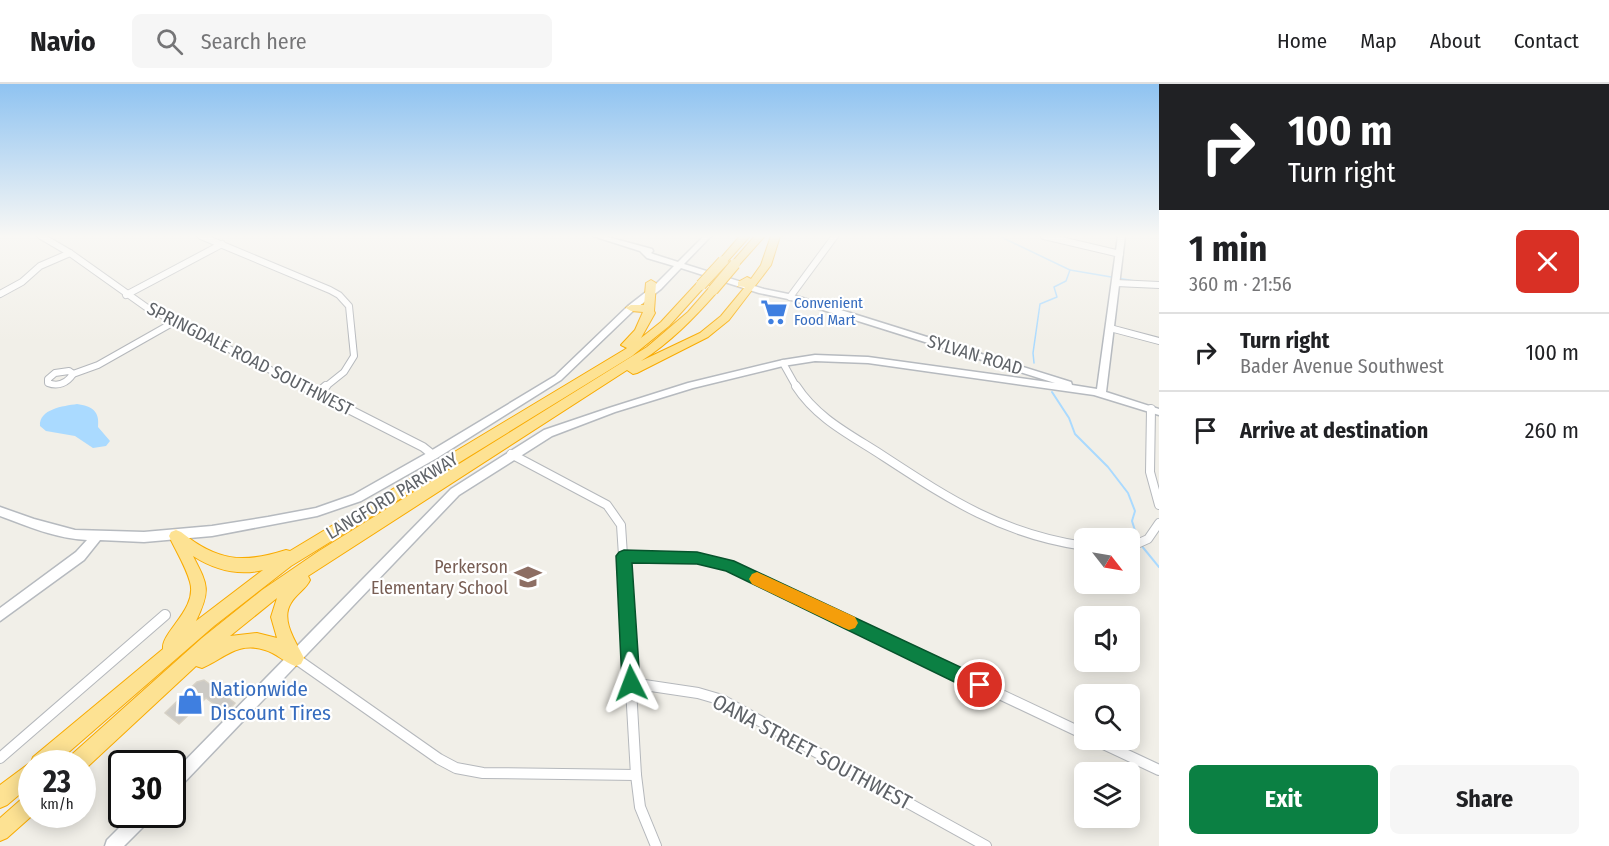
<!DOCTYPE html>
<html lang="en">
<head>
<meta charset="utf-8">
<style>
  body { margin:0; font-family:"Fira Sans Condensed",sans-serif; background:#f6f6f6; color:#202124; height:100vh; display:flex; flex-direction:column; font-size:22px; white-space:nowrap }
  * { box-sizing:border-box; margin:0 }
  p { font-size:20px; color:#757577 }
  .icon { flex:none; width:33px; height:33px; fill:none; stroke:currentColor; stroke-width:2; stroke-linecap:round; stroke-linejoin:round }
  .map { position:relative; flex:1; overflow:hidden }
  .details { display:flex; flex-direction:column; background:#fff; width:450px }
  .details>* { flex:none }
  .guide { background:#202124; color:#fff; overflow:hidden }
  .needle { width:39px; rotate:121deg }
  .controls { position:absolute; left:1074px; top:444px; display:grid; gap:12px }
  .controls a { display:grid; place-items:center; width:66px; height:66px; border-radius:9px; background:#fff; box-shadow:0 3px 15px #0003; font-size:30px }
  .speed { position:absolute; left:18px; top:666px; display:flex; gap:12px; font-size:30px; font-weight:700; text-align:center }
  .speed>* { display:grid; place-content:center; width:78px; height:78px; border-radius:50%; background:#fff; box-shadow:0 3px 15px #0003; line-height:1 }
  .speed small { font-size:15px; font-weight:400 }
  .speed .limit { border:3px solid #111; border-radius:9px; background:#fff; color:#111 }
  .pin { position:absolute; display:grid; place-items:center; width:51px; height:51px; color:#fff; margin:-26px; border:3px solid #fff; border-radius:50%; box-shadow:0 2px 6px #0007 }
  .me { position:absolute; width:66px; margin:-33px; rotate:357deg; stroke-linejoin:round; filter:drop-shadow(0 0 4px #0008) }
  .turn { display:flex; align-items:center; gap:21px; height:126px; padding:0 30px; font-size:27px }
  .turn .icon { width:78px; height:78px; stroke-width:2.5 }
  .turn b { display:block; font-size:42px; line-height:51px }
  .round { display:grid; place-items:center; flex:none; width:63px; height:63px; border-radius:9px; background:#f6f6f6 }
  .summary { display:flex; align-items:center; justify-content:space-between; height:102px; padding:0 30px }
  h1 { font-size:36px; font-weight:700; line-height:45px }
  .primary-button { display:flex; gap:12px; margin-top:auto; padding:12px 30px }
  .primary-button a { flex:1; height:69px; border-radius:9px; background:#0b8043; color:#fff; font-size:24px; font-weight:700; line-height:69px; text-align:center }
  .primary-button a+a { background:#f6f6f6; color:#202124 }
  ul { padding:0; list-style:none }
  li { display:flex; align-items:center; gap:18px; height:78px; padding:0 30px; border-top:2px solid #e0e0e0 }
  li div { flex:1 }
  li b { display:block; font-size:22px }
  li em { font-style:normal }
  header { display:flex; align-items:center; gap:36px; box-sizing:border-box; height:84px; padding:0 30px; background:#fff; border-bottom:2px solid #e0e0e0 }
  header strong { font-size:28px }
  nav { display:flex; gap:33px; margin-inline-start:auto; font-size:21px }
  .search { width:420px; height:54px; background:#f6f6f6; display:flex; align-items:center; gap:15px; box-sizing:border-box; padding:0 21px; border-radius:9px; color:#757577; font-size:22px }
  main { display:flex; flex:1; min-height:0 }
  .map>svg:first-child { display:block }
  .water { fill:#aadaff }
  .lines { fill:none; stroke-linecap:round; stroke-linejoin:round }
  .stream-far1 { stroke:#aadaff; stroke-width:1.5 }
  .stream { stroke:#aadaff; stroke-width:2 }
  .building { fill:#cccac5; stroke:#d6d1c6; stroke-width:1.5 }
  .street-far2-casing { stroke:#b5b8bc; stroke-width:8 }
  .street-far1-casing { stroke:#b5b8bc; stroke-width:10 }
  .street-casing { stroke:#b5b8bc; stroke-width:12 }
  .secondary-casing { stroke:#b6babf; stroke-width:3 }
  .highway-casing { stroke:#f9ab00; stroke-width:2 }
  .street-far2 { stroke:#fff; stroke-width:6 }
  .street-far1 { stroke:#fff; stroke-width:8 }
  .street { stroke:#fff; stroke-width:10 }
  .secondary { fill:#fff; fill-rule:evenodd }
  .highway { fill:#fde293; fill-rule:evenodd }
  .highway-bridge-casing { stroke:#f9ab00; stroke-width:12; stroke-linecap:butt }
  .highway-bridge { stroke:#fde293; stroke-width:10 }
  .route { fill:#0b8043; stroke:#07532c; stroke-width:1.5 }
  .slow { fill:#f59e0b }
  .labels { text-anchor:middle; stroke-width:4.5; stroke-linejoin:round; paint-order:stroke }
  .far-shop-label { font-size:15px; fill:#366cbe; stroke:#fff; text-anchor:start }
  .street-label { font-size:18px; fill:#5f6368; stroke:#fff }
  .education-label { font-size:18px; fill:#785e54; stroke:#fff; text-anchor:end }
  .near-shop-label { font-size:21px; fill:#366cbe; stroke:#fff; text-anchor:start }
  .near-street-label { font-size:21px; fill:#5f6368; stroke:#fff }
</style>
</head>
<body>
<header>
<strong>Navio</strong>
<div class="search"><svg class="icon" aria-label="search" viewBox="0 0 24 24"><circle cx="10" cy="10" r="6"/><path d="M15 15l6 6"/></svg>Search here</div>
<nav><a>Home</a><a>Map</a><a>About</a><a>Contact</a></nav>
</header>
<main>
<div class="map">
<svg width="1159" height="762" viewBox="0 0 1159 762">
  <rect width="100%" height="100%" fill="#f1efe8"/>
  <path class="water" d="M77,320C92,322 100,327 98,343L110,357L106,362L93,364L75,352L46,347L40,342C39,325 63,322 77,320Z"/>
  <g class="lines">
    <g class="stream-far1">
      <path d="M999,152L1070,186L1135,197"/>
      <path d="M1034,279L1033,269L1040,220L1057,213L1054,203L1066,197L1070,186"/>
    </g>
    <g class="stream">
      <path d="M1052,308L1069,334L1075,350L1108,383L1128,409L1135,427L1132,437L1138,456"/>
      <path d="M1141,461L1159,483"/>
    </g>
  </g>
  <path class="building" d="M204,596L235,619L226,629L206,614L179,640L165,629L197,598Z"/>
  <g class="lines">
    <defs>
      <g id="street-far2">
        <path d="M41,152L70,169L146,223L306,304"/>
        <path d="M201,152L330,206L339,211L349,222L354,272L344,288L324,304"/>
        <path d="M1044,152L1120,170"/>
        <path d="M1116,199L1159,201"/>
        <path d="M0,210L22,198L40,182L70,169"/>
        <path d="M126,211L222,160"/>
        <path d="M790,213L835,152"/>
        <path d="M1110,244L1159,257"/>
        <path d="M783,279L797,304"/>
        <path d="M69,287L73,290C67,299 58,303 48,299V295L55,289Z"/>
        <path d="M73,290L98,281L174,238"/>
      </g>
      <g id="street-far1">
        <path d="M303,302L423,363L433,371"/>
        <path d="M796,302C816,333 847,349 877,368C946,413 1000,450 1084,462"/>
        <path d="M317,310L326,302"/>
        <path d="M1151,325L1150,388L1159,421"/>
        <path d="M511,370L607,421L621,441L625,502"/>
        <path d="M1130,463L1148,455L1159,439"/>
        <path d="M624,472L697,474L729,482L772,502"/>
      </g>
      <g id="street">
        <path d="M625,501L636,691L640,723L656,762"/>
        <path d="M769,501L1084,650"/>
        <path d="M295,574L439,675L456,684L483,689L636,691"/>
        <path d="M631,599L698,609L722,616L986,762"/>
        <path d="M1095,656L1159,686"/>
        <path d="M0,674L165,531"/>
      </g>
      <g id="secondary">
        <path d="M593,152H604L652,165L653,167L651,169L653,170L678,178L704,152H711L684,180L764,205L793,211L1071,298L1072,301L1097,305L1118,152H1125L1106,308L1159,325V331L1094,311L868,279L815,277L783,282L693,304L615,328L552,352L459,411L177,706L172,708V690L451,405L544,346L609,324L688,299L783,276L815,271L868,273L1055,299L788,215L759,209L681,184L661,205L634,226L561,296L437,374L361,417L317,432L212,452L144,458L100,456L84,476L0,537V524L76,468L87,456C57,455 27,442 0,432V423L34,435L75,446L144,448L212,442L268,433L316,424L353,411L429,368L555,292L628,222L655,201L674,182L647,174L640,167Z"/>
        <path d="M133,730H152L150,736L124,762H105L107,756Z"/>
      </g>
      <g id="highway">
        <path d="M740,152H750L726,179H720V175Z"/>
        <path d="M755,152H765L738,182H732V178Z"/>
        <path d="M771,152H780L771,181L729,236L708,253L637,289L633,290L627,286L308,492L310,496C306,505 296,510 291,519C280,536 296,558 304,574L301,580L295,582C284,578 276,569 265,566C237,557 224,575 202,584L196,582L83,687L82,680H67L69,673L202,554L262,506L319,467L647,263L688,228L709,204H717V208C694,234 670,259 641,277L700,249L721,232L745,203L738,202V198L747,193L751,195L761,181ZM277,514L271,533L277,554L257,549L230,552Z"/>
        <path d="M651,196L656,199L654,227L655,229L641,254L661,238L697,199L701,198L706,201L669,242L632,272L291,482L214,542L55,680H32V700L7,721L0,724V701L31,678L33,673L163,565C161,548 198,525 190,498C186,483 176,467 169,452L171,448L176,446L181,448C217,477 242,480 286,466L290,467L624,266L627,264L621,261L635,246L643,228L631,227L626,224L631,221H644L646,199ZM193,472C215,486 238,492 263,486L196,537C211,506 208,501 193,472Z"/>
        <path d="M32,709V730H34L7,754L0,757V734L25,712Z"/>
      </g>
    </defs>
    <use href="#street-far2" class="street-far2-casing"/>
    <use href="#street-far1" class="street-far1-casing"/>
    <use href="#street" class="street-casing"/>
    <use href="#secondary" class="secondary-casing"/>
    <use href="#highway" class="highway-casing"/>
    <use href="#street-far2" class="street-far2"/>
    <use href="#street-far1" class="street-far1"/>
    <use href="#street" class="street"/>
    <use href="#secondary" class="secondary"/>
    <use href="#highway" class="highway"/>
    <defs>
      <g id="highway-bridge">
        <path d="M701,201L723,177"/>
        <path d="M713,206L735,180"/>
      </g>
    </defs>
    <use href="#highway-bridge" class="highway-bridge-casing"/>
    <use href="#highway-bridge" class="highway-bridge"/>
  </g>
  <linearGradient id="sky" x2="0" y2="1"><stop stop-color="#8fc3f1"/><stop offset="0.59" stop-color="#f9f8f5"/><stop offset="1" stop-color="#f9f8f5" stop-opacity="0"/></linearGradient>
  <rect width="1159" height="258" fill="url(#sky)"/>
  <path class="route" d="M624,466L697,468L734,477L986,595L989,601L986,607L980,609L973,607L726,487L697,480L632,479L640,599L637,605L631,608L624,605L622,599L616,472L619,468Z"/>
  <path class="slow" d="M757,488L855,533L858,539L855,544L849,546L844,544L752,500L749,495L752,490Z"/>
  <defs>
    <symbol id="supermarket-bare" viewBox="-9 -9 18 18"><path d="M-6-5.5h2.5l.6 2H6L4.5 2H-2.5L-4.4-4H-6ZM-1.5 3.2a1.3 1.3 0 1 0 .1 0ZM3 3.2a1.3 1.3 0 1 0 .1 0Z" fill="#3f7fe0" stroke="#fff" stroke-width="2.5" paint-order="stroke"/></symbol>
    <symbol id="school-bare" viewBox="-9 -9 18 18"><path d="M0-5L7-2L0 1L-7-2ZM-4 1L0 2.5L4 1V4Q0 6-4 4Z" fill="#8d6e63" stroke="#fff" stroke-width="2.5" paint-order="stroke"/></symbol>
    <symbol id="shop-bare" viewBox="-9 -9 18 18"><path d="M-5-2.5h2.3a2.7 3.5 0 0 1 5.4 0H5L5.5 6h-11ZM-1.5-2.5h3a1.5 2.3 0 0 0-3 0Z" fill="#3f7fe0" stroke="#fff" stroke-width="2.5" paint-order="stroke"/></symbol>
  </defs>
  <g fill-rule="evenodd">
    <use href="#supermarket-bare" x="755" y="209" width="38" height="38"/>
    <use href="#school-bare" x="509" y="474" width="38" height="38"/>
    <use href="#shop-bare" x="171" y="598" width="38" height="38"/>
  </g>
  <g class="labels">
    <g class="far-shop-label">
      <text x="794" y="224">Convenient<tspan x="794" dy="17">Food Mart</tspan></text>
    </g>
    <g class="street-label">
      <text transform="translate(975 271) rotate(17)" y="6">SYLVAN ROAD</text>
      <text transform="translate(250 275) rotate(27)" y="6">SPRINGDALE ROAD SOUTHWEST</text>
      <text transform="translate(392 412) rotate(-31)" y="6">LANGFORD PARKWAY</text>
    </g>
    <g class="education-label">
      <text x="508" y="489">Perkerson<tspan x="508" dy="21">Elementary School</tspan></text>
    </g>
    <g class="near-shop-label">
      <text x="210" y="612">Nationwide<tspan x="210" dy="24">Discount Tires</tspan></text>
    </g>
    <g class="near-street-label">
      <text transform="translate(812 668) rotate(28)" y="7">OANA STREET SOUTHWEST</text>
    </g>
  </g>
</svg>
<div class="controls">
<a><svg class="needle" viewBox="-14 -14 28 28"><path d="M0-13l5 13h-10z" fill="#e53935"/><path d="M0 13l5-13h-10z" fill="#757577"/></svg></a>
<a><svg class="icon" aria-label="sound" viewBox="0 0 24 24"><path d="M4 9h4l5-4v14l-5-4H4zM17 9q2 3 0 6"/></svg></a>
<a><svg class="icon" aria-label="search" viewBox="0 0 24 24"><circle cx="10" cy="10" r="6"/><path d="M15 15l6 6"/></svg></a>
<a><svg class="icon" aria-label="layers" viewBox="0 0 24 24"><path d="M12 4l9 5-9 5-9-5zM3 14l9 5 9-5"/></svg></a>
</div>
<div class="speed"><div>23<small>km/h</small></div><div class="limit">30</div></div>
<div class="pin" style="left:980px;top:601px;background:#d93025"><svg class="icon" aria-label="arrive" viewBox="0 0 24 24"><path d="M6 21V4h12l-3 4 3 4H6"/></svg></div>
<svg class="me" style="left:631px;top:599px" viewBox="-20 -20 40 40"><path d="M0-17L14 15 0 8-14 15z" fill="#0b8043" stroke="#fff" stroke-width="4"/></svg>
</div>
<section class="details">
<div class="guide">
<div class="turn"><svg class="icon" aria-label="right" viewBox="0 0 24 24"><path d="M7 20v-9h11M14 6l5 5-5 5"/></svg><div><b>100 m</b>Turn right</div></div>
</div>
<div class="summary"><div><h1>1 min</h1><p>360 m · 21:56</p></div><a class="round" style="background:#d93025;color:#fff"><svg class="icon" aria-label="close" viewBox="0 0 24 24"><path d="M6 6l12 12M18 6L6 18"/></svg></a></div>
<ul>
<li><svg class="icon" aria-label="right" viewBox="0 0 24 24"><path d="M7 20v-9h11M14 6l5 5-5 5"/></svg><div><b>Turn right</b><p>Bader Avenue Southwest</p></div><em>100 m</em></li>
<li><svg class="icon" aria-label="arrive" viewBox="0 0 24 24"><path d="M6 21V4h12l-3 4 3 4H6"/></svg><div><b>Arrive at destination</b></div><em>260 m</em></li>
</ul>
<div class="primary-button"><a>Exit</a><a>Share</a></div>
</section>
</main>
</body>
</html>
